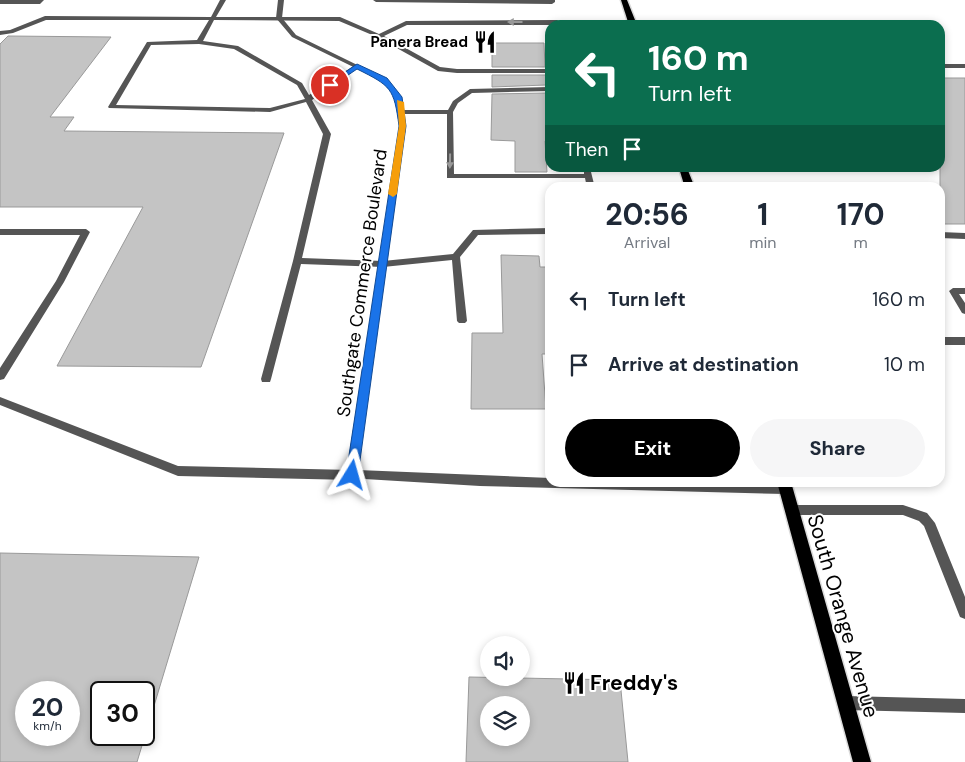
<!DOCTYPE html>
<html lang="en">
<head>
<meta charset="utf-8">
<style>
  body { margin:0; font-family:"DM Sans",sans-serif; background:#f6f6f7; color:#1f2937; height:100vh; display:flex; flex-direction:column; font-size:19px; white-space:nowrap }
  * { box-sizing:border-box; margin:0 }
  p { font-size:16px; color:#747a83 }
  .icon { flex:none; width:28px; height:28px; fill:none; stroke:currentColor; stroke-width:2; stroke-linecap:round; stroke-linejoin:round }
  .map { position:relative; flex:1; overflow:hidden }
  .drawer { position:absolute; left:545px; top:182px; width:400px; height:305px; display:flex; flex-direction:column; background:#fff; border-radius:15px; box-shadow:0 2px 8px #0003 }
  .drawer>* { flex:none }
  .banner { position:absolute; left:545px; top:20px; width:400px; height:152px; border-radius:15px; box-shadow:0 2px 8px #0003; background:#0b6e4f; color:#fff; overflow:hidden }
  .tools { position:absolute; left:480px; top:636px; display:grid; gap:10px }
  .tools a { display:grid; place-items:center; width:50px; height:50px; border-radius:50%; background:#fff; box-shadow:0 2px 8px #0003; font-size:25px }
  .speed { position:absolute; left:15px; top:681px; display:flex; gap:10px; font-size:25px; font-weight:700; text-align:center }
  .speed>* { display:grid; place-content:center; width:65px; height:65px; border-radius:50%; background:#fff; box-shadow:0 2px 8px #0003; line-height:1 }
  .speed small { font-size:12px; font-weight:400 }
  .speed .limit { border:2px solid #111; border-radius:8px; background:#fff; color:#111 }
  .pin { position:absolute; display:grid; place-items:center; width:42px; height:42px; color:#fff; margin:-21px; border:2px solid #fff; border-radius:50%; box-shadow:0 1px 5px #0007 }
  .me { position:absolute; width:55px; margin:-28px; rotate:8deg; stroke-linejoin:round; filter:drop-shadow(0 0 4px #0008) }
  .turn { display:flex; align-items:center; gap:18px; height:105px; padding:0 20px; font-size:22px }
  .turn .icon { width:65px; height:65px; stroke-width:2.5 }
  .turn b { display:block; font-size:35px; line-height:42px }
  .then { display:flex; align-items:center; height:48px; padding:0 20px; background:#0003; gap:10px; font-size:19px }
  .eta { display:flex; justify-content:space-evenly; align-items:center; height:85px; text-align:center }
  .eta b { font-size:30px; font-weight:700; line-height:35px }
  .cta { display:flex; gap:10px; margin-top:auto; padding:10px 20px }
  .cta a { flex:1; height:58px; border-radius:30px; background:#000; color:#fff; font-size:20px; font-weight:700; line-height:58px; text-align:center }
  .cta a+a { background:#f6f6f7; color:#1f2937 }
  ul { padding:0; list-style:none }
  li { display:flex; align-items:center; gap:15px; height:65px; padding:0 20px }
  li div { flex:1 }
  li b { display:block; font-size:19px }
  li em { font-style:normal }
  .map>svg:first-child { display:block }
  .building { fill:#c4c4c4; stroke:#999; fill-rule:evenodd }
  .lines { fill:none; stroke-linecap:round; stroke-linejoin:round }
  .primary-casing { stroke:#dbdbdb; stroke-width:3 }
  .service { fill:#555; fill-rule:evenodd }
  .minor { fill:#555; fill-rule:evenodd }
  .primary { fill:#000; fill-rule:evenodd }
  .oneway { fill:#999 }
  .route { fill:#1a73e8; stroke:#114b97 }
  .slow { fill:#f59e0b }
  .labels { text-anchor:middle; stroke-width:4; stroke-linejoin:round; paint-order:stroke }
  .far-poi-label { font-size:15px; font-weight:bold; fill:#000; stroke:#fff; text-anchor:end }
  .street-label { font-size:18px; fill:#000; stroke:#fff }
  .near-street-label { font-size:21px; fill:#000; stroke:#fff }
  .near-poi-label { font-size:21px; font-weight:bold; fill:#000; stroke:#fff; text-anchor:start }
</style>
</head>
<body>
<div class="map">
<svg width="965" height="762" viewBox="0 0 965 762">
  <rect width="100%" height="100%" fill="#fff"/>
  <g class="building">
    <path d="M8,36L111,37L50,117H74L64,131L284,133L201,367L57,366L143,207H0V44Z"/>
    <path d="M492,43H544L545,67H492Z"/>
    <path d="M492,75H546V85L492,87Z"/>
    <rect x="940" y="78" width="25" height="146"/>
    <path d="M547,93L548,105H550V141H545L547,172H515V141L491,140L492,94Z"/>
    <path d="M501,255L539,256L540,267H550V354H542L546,409H471L472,333H503Z"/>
    <path d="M0,553L199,557L137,762H0ZM26,692H69V735H26ZM101,692H144V735H101Z"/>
    <path d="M469,677L620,680L628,762H466ZM489,705H521V738H489Z"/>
  </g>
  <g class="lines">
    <defs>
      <g id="primary">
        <path d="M621,0H627L637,25H629Z"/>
        <path d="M679,168H687L695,188H685Z"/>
        <path d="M777,482H791L871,762H853Z"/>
      </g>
    </defs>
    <use href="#primary" class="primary-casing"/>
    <g class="service">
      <path d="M0,0H44L40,4H0Z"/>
      <path d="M220,0H226L216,17H340L379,34L406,21L557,20L566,25H407L384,36L440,67L457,69H550V73H457L438,71L377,37L339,21L214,20L203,41L238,46L302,83L309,95L355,65L360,66L312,100L331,134L302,258L383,261L453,254L473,230L550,228V234L478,235L460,257L467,321L465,323H459L457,321L452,260L383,267L301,264L271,379L270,382H262L261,379L293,261L323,134L306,102L270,112L109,108L108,107L147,42L197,40L209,20H46L13,33L0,35V31L10,30L45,16L211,17ZM199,44L234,49L297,85L305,99L270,108L116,105L151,45Z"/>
      <path d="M373,0H555V2L552,4L376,2Z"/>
      <rect x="940" y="64" width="25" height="4"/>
      <path d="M550,87V91L472,93L458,103L453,112L454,174H584V168H590L595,188H587L585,178H447V114H401L398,112L401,110H448L453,101L470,89Z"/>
      <path d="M0,229H86L90,232L64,282L4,379L0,380V368L56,281L80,235H0Z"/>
      <path d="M953,288H965V294H959L965,303V314L962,313L949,291Z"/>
      <rect x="940" y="337" width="25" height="8"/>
      <path d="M0,397L178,466L352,470L356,472L358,475L356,478L352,480L178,476L0,405Z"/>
      <path d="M791,505H903L927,513L935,523L965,597V619L960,617L924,526L919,521L903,515H791L787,514L785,510L787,506Z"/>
      <path d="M846,696L965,699V713L846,710L841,708L839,703L841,698Z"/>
    </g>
    <g class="minor">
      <path d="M278,0H284L282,18L296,35L386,79L402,98L406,126L358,470L550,478V482L785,484L789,486L791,489L789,492L785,494L480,486L348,478L346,475L400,126L396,98L382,81L292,37L276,18Z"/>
      <path d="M940,232L965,233V239L940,238Z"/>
    </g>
    <use href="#primary" class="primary"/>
  </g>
  <defs><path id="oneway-solid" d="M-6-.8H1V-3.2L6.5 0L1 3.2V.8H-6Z" transform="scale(1.25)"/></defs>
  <g class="oneway">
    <use href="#oneway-solid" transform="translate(515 22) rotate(180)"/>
    <use href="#oneway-solid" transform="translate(450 161) rotate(91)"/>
  </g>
  <path class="route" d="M357,64L387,78L402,97L406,126L358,475L356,479L352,480L348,479L346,475L399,126C394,88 391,86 357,69L332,86L326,85Z"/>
  <path class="slow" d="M397,100L404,102L406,126L397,194L393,197L388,194L399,126Z"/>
  <defs>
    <symbol id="restaurant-bare" viewBox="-9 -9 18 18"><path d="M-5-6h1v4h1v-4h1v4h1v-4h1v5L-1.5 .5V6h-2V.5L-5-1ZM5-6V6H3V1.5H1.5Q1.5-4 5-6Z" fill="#000" stroke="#fff" stroke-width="2.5" paint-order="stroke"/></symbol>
  </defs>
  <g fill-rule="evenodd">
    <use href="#restaurant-bare" x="469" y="26" width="32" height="32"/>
    <use href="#restaurant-bare" x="558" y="667" width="32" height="32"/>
  </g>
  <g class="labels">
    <g class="far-poi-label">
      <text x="468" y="47">Panera Bread</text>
    </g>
    <g class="street-label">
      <text transform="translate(362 283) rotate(-82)" y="6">Southgate Commerce Boulevard</text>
    </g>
    <g class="near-street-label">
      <text transform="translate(843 616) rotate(74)" y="7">South Orange Avenue</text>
    </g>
    <g class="near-poi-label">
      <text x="590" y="690">Freddy's</text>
    </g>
  </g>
</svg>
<div class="tools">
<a><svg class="icon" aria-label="sound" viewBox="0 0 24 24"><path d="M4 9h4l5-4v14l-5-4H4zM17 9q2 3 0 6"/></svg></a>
<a><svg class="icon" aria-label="layers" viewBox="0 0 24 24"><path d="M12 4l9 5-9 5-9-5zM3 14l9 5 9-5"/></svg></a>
</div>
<div class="speed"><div>20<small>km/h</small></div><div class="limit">30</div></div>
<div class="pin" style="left:330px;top:85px;background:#d93025"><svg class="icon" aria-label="arrive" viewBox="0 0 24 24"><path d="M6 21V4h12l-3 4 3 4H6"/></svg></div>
<svg class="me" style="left:352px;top:475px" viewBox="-20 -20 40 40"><path d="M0-17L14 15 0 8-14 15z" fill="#1a73e8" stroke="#fff" stroke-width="4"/></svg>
<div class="banner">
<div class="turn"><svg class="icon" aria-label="left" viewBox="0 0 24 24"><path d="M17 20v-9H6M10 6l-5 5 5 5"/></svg><div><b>160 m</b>Turn left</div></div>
<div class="then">Then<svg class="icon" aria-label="arrive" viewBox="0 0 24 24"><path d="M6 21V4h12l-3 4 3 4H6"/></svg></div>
</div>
<section class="drawer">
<div class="eta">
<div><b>20:56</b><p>Arrival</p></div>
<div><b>1</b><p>min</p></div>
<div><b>170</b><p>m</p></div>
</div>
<ul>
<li><svg class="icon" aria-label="left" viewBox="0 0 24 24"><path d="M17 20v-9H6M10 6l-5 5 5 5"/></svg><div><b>Turn left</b></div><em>160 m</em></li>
<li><svg class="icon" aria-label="arrive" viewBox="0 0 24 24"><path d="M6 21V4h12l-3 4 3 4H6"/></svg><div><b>Arrive at destination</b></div><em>10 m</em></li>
</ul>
<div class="cta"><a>Exit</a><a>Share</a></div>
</section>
</div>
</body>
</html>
